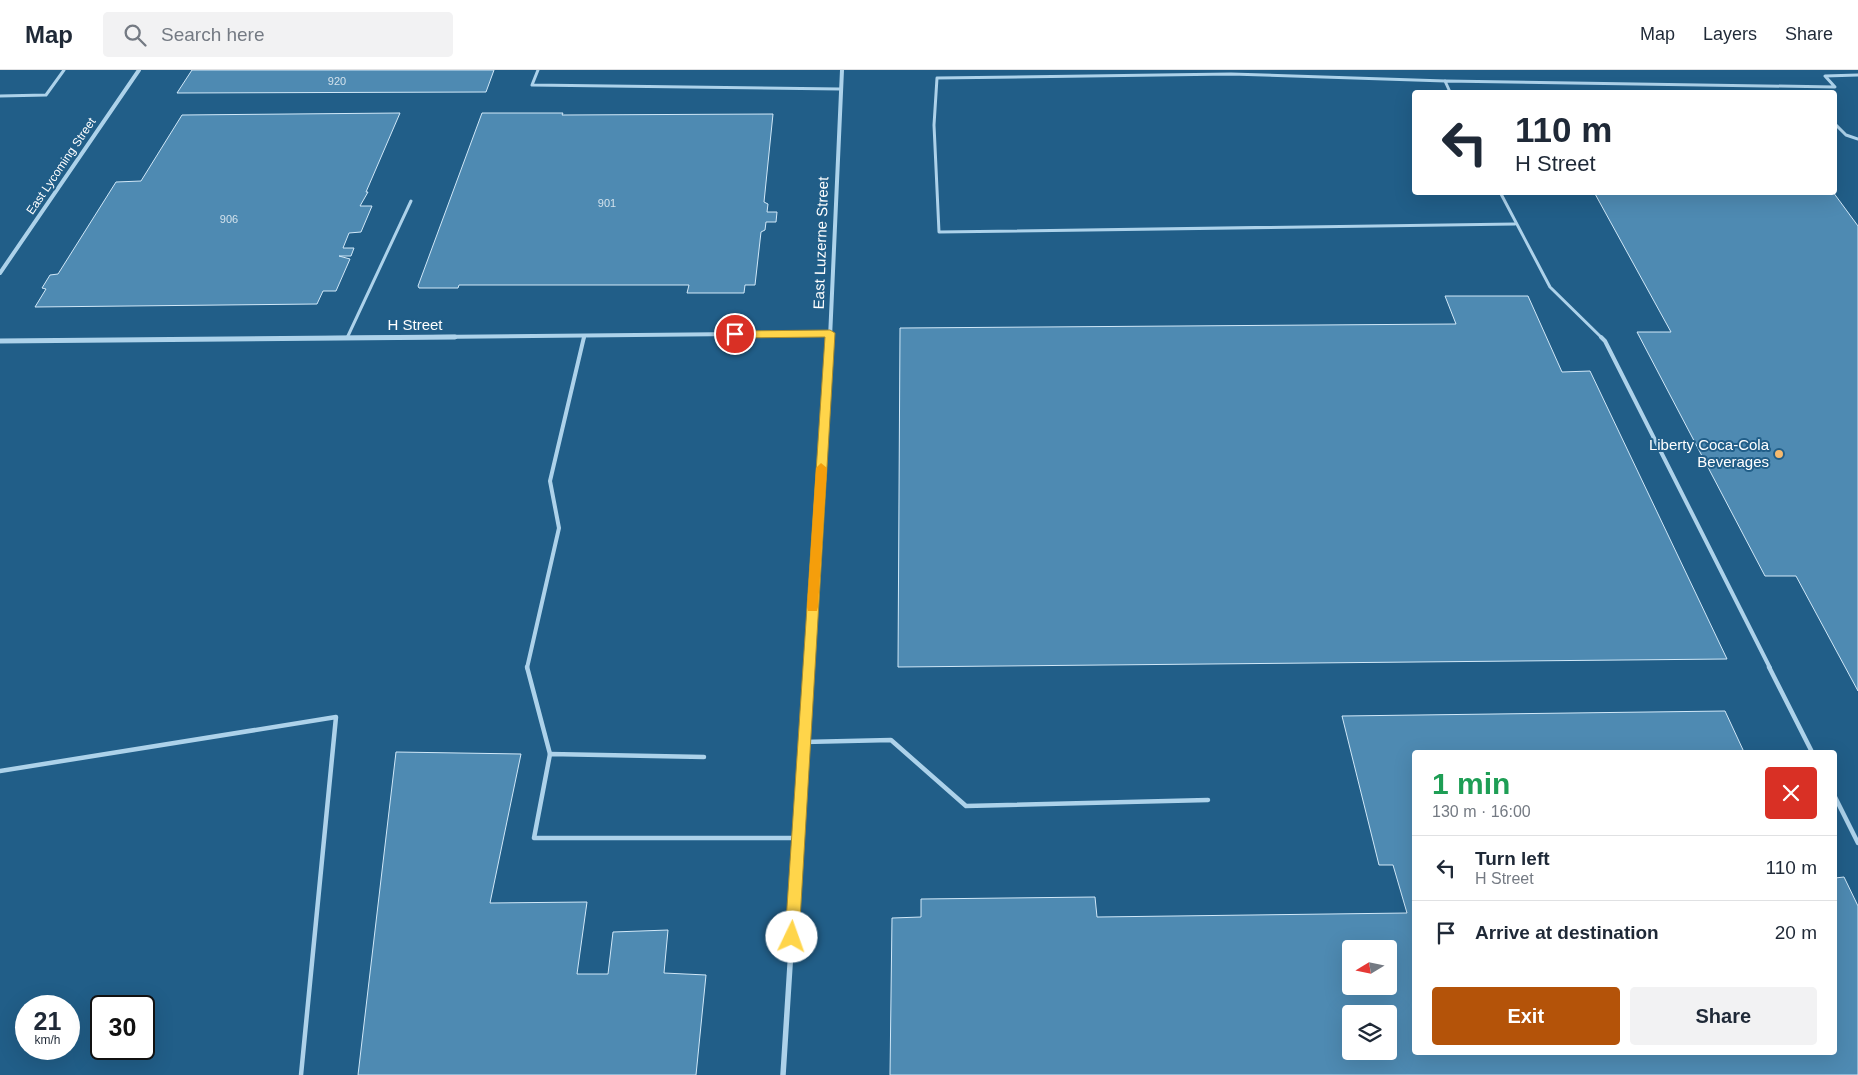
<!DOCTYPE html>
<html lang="en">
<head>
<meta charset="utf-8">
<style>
  body { margin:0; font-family:Arial,sans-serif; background:#f2f2f3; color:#1f2937; height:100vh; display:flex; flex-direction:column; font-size:19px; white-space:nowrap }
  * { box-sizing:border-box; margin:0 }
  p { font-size:16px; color:#747a83 }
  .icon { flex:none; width:28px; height:28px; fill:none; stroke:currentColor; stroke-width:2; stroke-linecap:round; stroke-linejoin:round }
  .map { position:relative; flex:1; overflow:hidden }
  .sheet { position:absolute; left:1412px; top:680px; width:425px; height:305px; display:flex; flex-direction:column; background:#fff; border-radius:5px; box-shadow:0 5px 20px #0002 }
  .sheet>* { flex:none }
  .banner { position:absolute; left:1412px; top:20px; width:425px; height:105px; border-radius:5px; box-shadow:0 5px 20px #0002; background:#fff; color:#1f2937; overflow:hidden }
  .needle { width:32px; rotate:260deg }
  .tools { position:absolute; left:1342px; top:870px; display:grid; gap:10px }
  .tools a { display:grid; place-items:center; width:55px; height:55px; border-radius:5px; background:#fff; box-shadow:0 5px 20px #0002; font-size:25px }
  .speed { position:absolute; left:15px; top:925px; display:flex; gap:10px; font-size:25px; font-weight:700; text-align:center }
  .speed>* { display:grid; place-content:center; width:65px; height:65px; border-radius:50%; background:#fff; box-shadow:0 5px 20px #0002; line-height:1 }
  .speed small { font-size:12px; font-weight:400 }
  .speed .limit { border:2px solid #111; border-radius:8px; background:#fff; color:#111 }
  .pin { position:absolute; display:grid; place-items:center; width:42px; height:42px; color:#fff; margin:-21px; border:2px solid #fff; border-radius:50%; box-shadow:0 1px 5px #0007 }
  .me { position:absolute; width:55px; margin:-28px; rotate:3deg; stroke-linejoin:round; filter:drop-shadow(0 0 4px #0008) }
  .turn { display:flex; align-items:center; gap:18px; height:105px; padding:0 20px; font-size:22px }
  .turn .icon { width:65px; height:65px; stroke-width:2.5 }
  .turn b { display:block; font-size:35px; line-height:42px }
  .round { display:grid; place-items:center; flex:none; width:52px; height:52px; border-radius:5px; background:#f2f2f3 }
  .overview { display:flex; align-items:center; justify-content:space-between; height:85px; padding:0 20px }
  h1 { font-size:30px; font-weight:700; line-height:38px; color:#1e9e55 }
  .primary-button { display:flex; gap:10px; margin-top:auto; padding:10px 20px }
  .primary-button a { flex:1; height:58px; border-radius:5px; background:#b45309; color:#fff; font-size:20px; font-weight:700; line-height:58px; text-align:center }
  .primary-button a+a { background:#f2f2f3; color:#1f2937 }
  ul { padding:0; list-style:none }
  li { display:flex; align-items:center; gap:15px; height:65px; padding:0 20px; border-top:1px solid #e0e1e3 }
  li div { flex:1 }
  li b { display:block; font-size:19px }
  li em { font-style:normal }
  header { display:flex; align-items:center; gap:30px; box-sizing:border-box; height:70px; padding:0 25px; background:#fff; border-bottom:1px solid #e0e1e3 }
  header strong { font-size:24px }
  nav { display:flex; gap:28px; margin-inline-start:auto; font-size:18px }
  .search { width:350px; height:45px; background:#f2f2f3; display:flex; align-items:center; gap:12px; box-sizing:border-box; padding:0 18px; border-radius:5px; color:#747a83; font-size:19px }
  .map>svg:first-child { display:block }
  .building { fill:#4e8ab2; stroke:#d1e8f8; fill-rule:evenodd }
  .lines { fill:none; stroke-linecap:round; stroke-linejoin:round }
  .lane-far2 { stroke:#add2ea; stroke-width:3 }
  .lane-far1 { stroke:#add2ea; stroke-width:4 }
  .lane { stroke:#add2ea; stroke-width:4.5 }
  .street-far2 { stroke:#add2ea; stroke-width:4 }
  .street-far1 { stroke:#add2ea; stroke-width:5 }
  .street { stroke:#add2ea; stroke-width:5.5 }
  .route { fill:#ffd54a; stroke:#a68a30 }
  .slow { fill:#f59e0b }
  .poi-dot { fill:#f6ba6e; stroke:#215e88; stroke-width:2 }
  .labels { text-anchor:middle; stroke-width:4; stroke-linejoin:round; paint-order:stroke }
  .far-number-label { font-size:11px; fill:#d3e2ec }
  .far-street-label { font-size:12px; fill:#fff; stroke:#215e88 }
  .street-label { font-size:15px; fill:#fff; stroke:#215e88 }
  .poi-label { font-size:15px; fill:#fff; stroke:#215e88; text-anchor:end }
</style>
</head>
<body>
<header>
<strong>Map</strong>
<div class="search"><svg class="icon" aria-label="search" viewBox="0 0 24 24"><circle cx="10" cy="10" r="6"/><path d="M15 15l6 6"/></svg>Search here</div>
<nav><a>Map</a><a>Layers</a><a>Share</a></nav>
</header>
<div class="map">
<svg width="1858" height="1005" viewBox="0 0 1858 1005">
  <rect width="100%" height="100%" fill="#215e88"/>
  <g class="building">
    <path d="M192,0H494L486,22L177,23Z"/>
    <path d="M400,43L366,122H368L360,136H372L361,162L349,163L343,178H354L351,186H339L350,189L336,221H323L317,234L35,237L46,219L42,218L50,205L58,204L116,112L141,111L182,45Z"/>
    <path d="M482,43H563L562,45L773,44L764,132L768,134L767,142H777L776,152H766L765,160L761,162L755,215H745L744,223H687L689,215H459L458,218H419L418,216Z"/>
    <path d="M1594,122H1833L1858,156V621L1796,506H1765L1637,262H1671Z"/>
    <path d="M1445,226H1528L1562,302L1590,301L1727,589L898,597L900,258L1456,254Z"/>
    <path d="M1725,641L1744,682H1415V982H1835V808L1844,807L1858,836V1005H890L892,848L921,847V829L1095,827L1097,847L1407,843L1393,795H1379L1342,646ZM1351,879H1389V916H1351ZM1351,944H1389V981H1351Z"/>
    <path d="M396,682L521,684L490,833L587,832L577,904H608L613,862L668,860L664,903L706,905L696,1005H358Z"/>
  </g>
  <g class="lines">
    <g class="lane-far2">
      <path d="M538,0L532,15L840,19"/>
      <path d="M1445,11L1231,4L937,8L934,55L939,162L1515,154"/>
      <path d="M1450,22L1445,11L1835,17L1825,6L1858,5"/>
      <path d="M0,26L46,25L64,0"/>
      <path d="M1835,54L1846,65L1858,69"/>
      <path d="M1500,122L1550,217L1602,268"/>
      <path d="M347,268L411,131"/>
      <path d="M584,268V266"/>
    </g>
    <g class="lane-far1">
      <path d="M1601,267L1605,271L1770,598"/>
      <path d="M527,598L559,458L550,411L584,267"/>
    </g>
    <g class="lane">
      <path d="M527,597L550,684"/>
      <path d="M1769,597L1812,682"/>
      <path d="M804,672L891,670L966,736L1208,730"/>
      <path d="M704,687L550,684L534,768H798"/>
      <path d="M0,701L336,647L301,1005"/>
      <path d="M1835,727L1858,773"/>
    </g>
    <g class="street-far2">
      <path d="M0,203L139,0"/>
      <path d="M325,268L830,263"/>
      <path d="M830,268L842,0"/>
    </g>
    <g class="street-far1">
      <path d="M0,271L455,267"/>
      <path d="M809,598L830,267"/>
    </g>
    <path class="street" d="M783,1005L809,597"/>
  </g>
  <path class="route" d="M830,260L835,263L799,867L797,872L792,874L787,872L785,867L825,267L735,268L730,264L735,261Z"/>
  <path class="slow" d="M821,393L827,398L818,537L817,541H808L807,537L816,398Z"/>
  <circle class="poi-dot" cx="1779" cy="384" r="5"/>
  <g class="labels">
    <g class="far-number-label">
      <text x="337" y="15">920</text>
      <text x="607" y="137">901</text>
      <text x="229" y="153">906</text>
    </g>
    <g class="far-street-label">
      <text transform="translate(61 96) rotate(-56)" y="4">East Lycoming Street</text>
    </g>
    <g class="street-label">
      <text transform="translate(821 173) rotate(-88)" y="5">East Luzerne Street</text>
      <text x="415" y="260">H Street</text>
    </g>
    <g class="poi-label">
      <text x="1769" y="380">Liberty Coca-Cola<tspan x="1769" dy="17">Beverages</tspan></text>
    </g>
  </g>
</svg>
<div class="tools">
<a><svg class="needle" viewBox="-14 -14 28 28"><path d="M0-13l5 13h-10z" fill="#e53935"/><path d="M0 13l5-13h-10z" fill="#747a83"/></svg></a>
<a><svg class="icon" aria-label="layers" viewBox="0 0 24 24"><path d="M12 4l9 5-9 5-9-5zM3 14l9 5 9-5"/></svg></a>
</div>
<div class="speed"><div>21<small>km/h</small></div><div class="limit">30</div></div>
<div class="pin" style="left:735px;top:264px;background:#d93025"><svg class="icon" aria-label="arrive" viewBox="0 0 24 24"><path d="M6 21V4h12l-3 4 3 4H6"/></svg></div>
<svg class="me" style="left:792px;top:867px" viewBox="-20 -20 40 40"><circle r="19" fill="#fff"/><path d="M0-13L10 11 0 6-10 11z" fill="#ffd54a"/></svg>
<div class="banner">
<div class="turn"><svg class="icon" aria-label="left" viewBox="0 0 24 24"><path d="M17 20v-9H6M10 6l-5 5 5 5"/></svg><div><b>110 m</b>H Street</div></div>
</div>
<section class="sheet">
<div class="overview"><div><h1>1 min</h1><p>130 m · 16:00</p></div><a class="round" style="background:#d93025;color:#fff"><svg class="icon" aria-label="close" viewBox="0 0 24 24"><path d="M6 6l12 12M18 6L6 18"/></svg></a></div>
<ul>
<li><svg class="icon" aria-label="left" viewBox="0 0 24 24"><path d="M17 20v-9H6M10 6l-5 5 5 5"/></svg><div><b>Turn left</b><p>H Street</p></div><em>110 m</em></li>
<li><svg class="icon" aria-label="arrive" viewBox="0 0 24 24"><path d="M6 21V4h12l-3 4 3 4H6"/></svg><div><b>Arrive at destination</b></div><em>20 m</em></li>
</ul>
<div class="primary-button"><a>Exit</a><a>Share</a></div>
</section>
</div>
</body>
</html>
